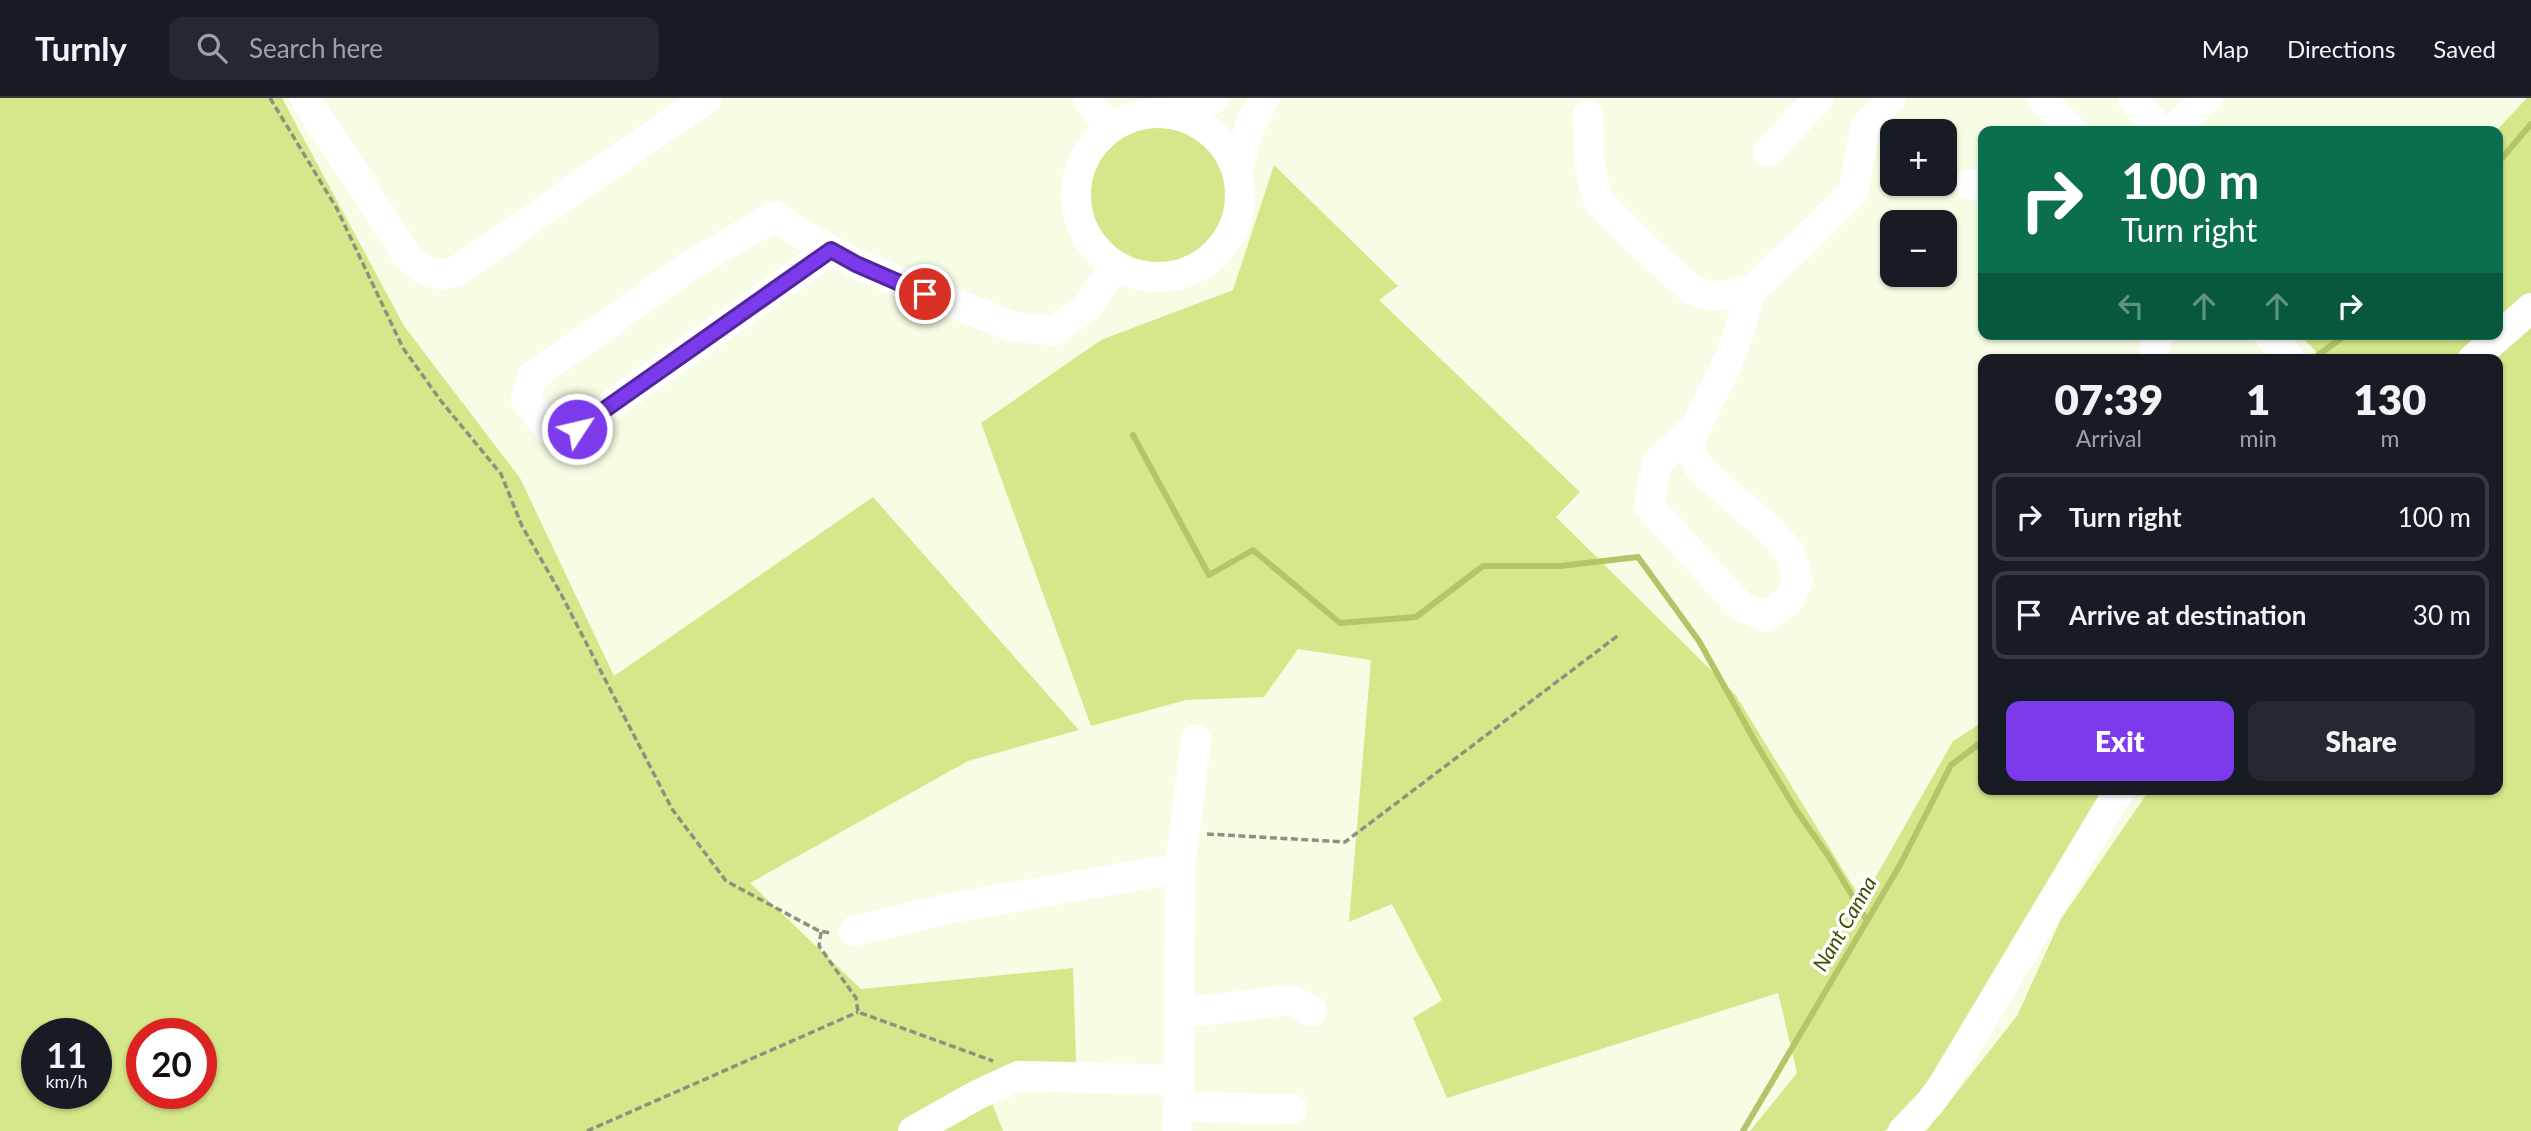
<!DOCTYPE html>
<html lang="en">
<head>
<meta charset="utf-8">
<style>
  body { margin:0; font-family:Lato,sans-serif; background:#242831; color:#f1f3f6; height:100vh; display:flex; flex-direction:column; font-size:26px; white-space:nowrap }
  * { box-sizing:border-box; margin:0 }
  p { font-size:23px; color:#9ea1a6 }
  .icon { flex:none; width:38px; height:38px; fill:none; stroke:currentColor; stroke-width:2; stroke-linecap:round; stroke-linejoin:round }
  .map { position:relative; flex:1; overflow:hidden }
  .side { position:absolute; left:1978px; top:256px; width:525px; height:441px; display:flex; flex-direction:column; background:#171b24; border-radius:14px; box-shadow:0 2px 5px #0004 }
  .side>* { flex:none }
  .top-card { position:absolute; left:1978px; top:28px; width:525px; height:214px; border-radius:14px; box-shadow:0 2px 5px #0004; background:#0b6e4f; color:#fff; overflow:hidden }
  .tools { position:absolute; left:1880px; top:21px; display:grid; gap:14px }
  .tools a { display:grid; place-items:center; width:77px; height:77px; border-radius:14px; background:#171b24; box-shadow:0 2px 5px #0004; font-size:35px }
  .speed { position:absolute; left:21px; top:920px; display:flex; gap:14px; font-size:35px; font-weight:700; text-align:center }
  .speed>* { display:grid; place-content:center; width:91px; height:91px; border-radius:50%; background:#171b24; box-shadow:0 2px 5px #0004; line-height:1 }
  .speed small { font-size:18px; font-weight:400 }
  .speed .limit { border:10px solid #d22; background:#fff; color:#111 }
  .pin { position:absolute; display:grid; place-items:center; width:60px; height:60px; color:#fff; margin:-30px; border:4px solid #fff; border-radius:50%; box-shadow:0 2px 7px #0007 }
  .me { position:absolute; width:77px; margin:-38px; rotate:55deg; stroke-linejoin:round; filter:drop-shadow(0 0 5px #0008) }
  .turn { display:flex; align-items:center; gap:24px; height:147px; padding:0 28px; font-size:32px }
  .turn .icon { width:91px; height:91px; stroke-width:2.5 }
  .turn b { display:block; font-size:49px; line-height:60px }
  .lanes { display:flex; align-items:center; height:66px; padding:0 28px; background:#0003; justify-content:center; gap:35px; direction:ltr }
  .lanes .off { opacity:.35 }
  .eta { display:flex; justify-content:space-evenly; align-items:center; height:119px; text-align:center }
  .eta b { font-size:42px; font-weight:800; line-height:49px }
  .action { display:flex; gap:14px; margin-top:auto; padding:14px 28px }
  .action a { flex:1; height:80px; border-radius:14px; background:#7c3aed; color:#fff; font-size:28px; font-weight:800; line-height:80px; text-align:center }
  .action a+a { background:#242831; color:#f1f3f6 }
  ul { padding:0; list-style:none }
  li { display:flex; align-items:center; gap:21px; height:88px; margin:0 14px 10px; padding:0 14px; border:4px solid #363941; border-radius:14px }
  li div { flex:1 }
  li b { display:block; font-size:26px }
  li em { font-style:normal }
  header { display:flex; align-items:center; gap:42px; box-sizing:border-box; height:98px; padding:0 35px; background:#171b24; border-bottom:2px solid #363941 }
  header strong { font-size:33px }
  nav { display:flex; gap:38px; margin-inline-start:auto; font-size:24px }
  .search { width:490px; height:63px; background:#242831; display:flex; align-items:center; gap:18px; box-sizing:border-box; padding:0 24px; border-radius:14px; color:#9ea1a6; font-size:26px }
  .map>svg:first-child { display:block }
  .green { fill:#d4e78a; fill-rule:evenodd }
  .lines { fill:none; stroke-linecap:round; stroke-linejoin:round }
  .stream { stroke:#b4c568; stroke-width:6 }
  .path { stroke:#8d917f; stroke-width:3.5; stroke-dasharray:7 3.5; stroke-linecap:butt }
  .minor { stroke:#fff; stroke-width:30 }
  .route-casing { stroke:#51269a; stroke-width:18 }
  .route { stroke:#7c3aed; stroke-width:12 }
  .labels { text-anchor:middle; stroke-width:7; stroke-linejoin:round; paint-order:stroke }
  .water-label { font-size:21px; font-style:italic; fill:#424c03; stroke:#fff }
</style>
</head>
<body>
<header>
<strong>Turnly</strong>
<div class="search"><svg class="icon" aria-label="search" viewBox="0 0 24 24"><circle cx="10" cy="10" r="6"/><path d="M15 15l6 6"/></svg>Search here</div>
<nav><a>Map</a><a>Directions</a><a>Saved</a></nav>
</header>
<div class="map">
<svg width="2531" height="1033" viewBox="0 0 2531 1033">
  <rect width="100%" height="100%" fill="#f7fde4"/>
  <g class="green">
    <path d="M0,0H282L404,228L520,380L614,578L873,399L1079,632L968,663L750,785L861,891L1073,870L1076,964L1021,963L984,985L1003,1033H0ZM37,936H96V996H37ZM142,936H201V996H142Z"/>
    <path d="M2527,0H2531V1033H1926L2017,918L2061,821L2150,691H2497V261H2323L2301,238L2497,236L2496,33Z"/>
    <circle cx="1158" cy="98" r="68"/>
    <path d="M1274,67L1398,188L1379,202L1580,394L1556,419L1735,596L1862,803L1953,643L1983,624V691H2112L1968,928L1903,1017L1885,1033H1750L1797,975L1778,895L1447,1000L1413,920L1442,902L1392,806L1349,824L1371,562L1298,551L1264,599L1186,602L1091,628L981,325L1101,242L1233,192Z"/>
  </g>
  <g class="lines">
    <g class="stream">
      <path d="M2497,66L2531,26"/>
      <path d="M2313,261L2347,236"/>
      <path d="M1133,337L1209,477L1253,452L1340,525L1416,519L1483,468H1560L1638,459L1699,543L1757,647L1796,712L1829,759L1866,821"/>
      <path d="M1743,1033L1900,767L1951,667L1983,643"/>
    </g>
    <g class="path">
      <path d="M270,0L337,111L403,250L441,303L501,376L522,428L561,496L672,711L726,783L819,833L831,835"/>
      <path d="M1207,736L1345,744L1620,536"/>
      <path d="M821,834L819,848L856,900L858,914L993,963"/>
      <path d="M587,1033L858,914"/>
    </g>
    <g class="minor">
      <path d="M305,0L408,159C422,173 435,180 455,174L707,0"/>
      <path d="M1088,0L1109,31"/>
      <path d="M2042,0L2072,33"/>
      <path d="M2132,0L2160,33"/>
      <circle cx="1158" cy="97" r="82"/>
      <path d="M1172,15L1214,0"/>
      <path d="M1588,17C1589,47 1587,75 1599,103C1602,110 1684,187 1694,192C1713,203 1737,197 1756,189L1853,95L1865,30L1891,0"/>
      <path d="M2170,33L2208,0"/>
      <path d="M1768,54L1819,0"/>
      <path d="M1237,71L1252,22L1265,0"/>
      <path d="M1969,86L1983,87"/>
      <path d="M831,152L577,331H548L526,301L532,279L691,167L775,118L793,131L856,166L1014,229L1054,232L1088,209L1115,168"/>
      <path d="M2268,236L2290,261"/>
      <path d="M2154,261L2157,236"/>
      <path d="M2473,261L2531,210"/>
      <path d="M1695,329L1657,365L1649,408L1739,507L1765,519L1788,503L1798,482L1790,455L1769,431L1702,373L1688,349C1698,319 1715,293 1727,265C1738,241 1744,217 1750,192"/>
      <path d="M854,833L951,810L1180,770"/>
      <path d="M1180,915L1290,902L1312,913"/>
      <path d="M1179,1009L1292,1011"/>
      <path d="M913,1033L977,997L1018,978L1179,982"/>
      <path d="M1177,1033L1179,998L1180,770L1196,642"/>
      <path d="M1903,1033L1930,1005L1943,987L2120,691"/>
    </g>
  </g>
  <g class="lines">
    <defs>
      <path id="route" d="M577,331L831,152L856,166L925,196"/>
    </defs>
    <use href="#route" class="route-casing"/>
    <use href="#route" class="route"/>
  </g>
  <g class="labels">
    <g class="water-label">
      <text transform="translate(1845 826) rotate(-60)" y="7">Nant Canna</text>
    </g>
  </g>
</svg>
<div class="tools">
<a>+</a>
<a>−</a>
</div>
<div class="speed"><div>11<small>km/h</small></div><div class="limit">20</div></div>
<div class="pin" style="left:925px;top:196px;background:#d93025"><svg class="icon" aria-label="arrive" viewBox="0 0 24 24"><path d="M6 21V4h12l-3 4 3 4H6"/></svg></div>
<svg class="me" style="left:577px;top:331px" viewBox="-20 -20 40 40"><circle r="17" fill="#7c3aed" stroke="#fff" stroke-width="3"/><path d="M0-11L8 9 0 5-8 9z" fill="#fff"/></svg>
<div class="top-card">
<div class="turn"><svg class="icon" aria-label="right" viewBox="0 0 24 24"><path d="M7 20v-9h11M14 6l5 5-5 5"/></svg><div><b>100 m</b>Turn right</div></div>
<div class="lanes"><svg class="icon off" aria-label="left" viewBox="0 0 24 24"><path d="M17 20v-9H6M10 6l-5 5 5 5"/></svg><svg class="icon off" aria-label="ahead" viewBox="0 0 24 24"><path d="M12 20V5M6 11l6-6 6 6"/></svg><svg class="icon off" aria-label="ahead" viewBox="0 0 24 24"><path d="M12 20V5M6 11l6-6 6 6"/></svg><svg class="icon" aria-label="right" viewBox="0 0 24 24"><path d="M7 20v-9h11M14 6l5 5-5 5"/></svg></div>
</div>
<section class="side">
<div class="eta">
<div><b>07:39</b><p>Arrival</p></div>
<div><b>1</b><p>min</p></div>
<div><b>130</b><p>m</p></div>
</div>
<ul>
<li><svg class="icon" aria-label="right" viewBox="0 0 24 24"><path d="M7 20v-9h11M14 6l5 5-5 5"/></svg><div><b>Turn right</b></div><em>100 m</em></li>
<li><svg class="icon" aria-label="arrive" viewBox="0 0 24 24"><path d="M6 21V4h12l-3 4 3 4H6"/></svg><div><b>Arrive at destination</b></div><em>30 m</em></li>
</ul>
<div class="action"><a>Exit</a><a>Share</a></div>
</section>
</div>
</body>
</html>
